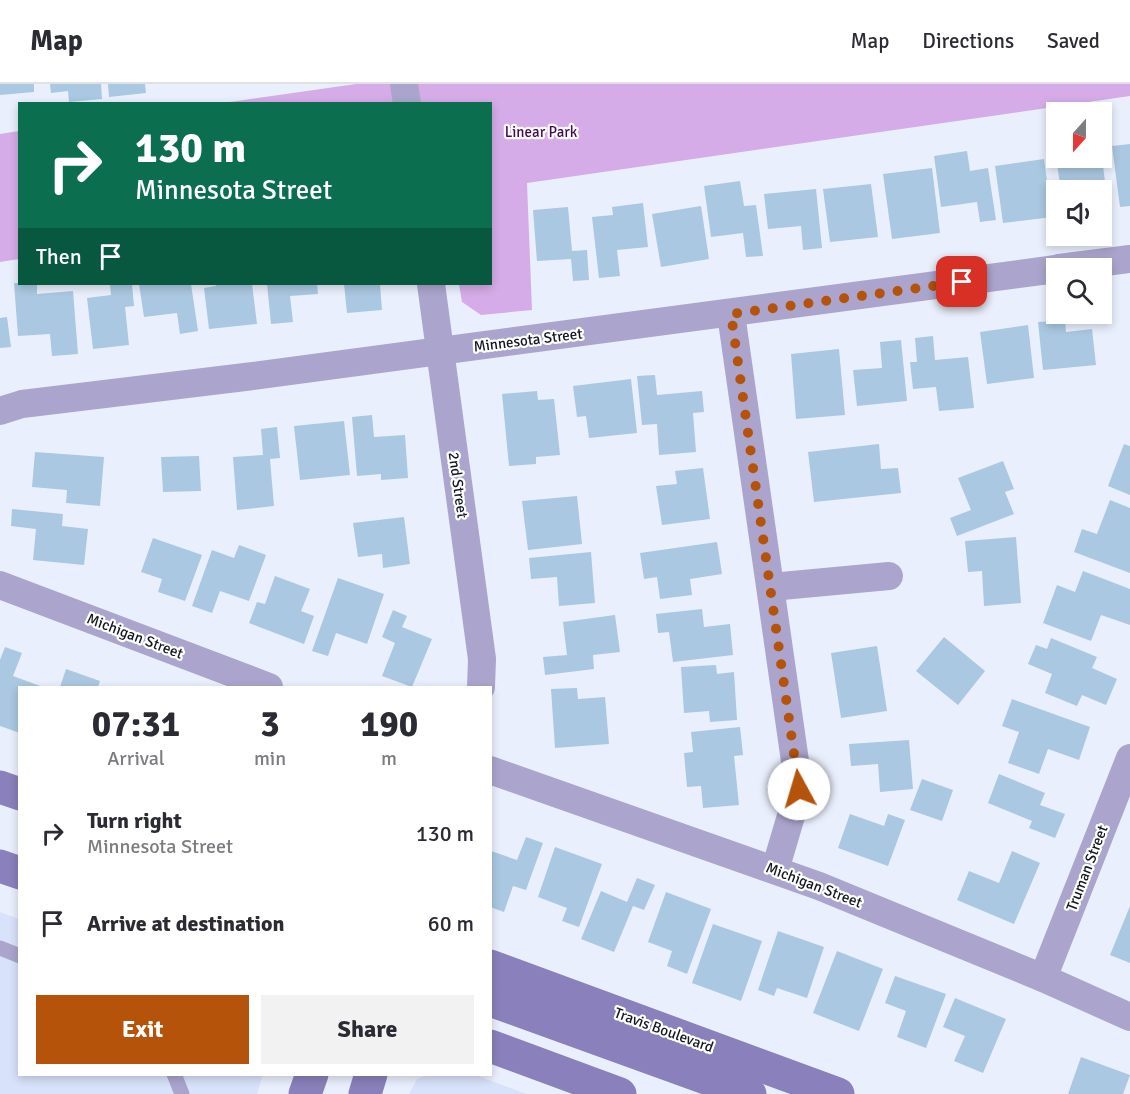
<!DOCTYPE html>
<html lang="en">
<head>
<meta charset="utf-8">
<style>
  body { margin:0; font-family:Signika,sans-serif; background:#f2f2f3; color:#2b2b33; height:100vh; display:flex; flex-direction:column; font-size:22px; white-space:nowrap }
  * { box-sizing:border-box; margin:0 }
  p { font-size:20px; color:#7c7c81 }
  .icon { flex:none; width:33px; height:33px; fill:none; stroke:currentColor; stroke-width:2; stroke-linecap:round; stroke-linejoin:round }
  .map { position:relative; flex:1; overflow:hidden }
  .side { position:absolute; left:18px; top:602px; width:474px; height:390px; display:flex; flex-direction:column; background:#fff; border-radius:0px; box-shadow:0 3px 9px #0003 }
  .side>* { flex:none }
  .banner { position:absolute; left:18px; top:18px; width:474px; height:183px; border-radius:0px; box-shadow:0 3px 9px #0003; background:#0b6e4f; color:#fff; overflow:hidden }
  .needle { width:39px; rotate:201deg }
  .controls { position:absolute; left:1046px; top:18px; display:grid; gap:12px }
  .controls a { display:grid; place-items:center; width:66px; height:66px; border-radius:0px; background:#fff; box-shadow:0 3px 9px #0003; font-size:30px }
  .pin { position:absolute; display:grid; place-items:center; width:51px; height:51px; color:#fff; margin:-26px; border-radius:12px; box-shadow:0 3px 9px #0006 }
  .me { position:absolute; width:66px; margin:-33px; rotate:354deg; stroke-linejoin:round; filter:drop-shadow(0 0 4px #0008) }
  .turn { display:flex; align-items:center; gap:21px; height:126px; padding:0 18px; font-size:27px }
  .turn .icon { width:78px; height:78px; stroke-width:2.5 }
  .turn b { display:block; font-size:42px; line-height:51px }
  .then { display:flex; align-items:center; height:57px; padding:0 18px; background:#0003; gap:12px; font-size:22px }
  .eta { display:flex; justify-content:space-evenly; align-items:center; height:102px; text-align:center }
  .eta b { font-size:36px; font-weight:700; line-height:42px }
  .button { display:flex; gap:12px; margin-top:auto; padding:12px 18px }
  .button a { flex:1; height:69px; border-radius:0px; background:#b45309; color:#fff; font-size:24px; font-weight:700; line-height:69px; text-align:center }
  .button a+a { background:#f2f2f3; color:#2b2b33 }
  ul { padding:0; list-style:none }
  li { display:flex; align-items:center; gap:18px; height:90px; padding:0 18px }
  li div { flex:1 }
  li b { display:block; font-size:22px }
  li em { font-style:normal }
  header { display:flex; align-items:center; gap:36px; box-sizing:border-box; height:84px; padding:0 30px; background:#fff; border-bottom:2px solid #e1e1e2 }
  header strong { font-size:28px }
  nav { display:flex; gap:33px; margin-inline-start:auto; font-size:21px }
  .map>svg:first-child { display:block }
  .built { fill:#d8e2fa }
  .green { fill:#d5ace7 }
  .building { fill:#aac8e1 }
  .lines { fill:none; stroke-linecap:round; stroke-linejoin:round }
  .lane { stroke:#aba5cd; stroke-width:15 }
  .street { stroke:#aba5cd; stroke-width:28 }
  .secondary { stroke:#8a80bb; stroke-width:33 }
  .route { stroke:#b45309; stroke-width:10; stroke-dasharray:0 18 }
  .labels { text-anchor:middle; stroke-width:4.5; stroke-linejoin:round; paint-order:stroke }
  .park-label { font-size:15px; fill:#410953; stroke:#fff }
  .street-label { font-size:15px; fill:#131723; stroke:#fff }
</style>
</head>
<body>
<header>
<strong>Map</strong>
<nav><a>Map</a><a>Directions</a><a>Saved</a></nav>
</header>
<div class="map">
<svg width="1130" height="1010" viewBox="0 0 1130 1010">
  <rect width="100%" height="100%" fill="#eaeffd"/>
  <g class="built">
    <path d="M0,828L19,835L20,990H263L257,1010H0Z"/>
    <path d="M429,990H472L527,1010H409L417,995Z"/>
  </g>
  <g class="green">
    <path d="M356,0H1130V12L527,99L532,226L481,231L462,218L459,200H490V20H216Z"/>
    <path d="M19,47V175L0,178V50Z"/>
  </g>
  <g class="building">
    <path d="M0,0H34V8L0,11Z"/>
    <path d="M50,0H101L102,15L69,18L68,7L51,9Z"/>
    <path d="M108,0H145L146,9L109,13Z"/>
    <path d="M1130,60V122L1120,123L1112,62Z"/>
    <path d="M967,67L970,87L988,84L996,136L980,138L977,118L941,123L934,72Z"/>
    <path d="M1056,74H1102L1108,121L1101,122V106H1061Z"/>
    <path d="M1044,75L1052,133L1003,139L995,82Z"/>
    <path d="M932,84L940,149L892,155L883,90Z"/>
    <path d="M740,97L744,122L756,121L763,172L746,173L743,149L711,153L704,102Z"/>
    <path d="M871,100L878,153L830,158L823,105Z"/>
    <path d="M816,105L822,164L803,166L801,142L768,145L764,110Z"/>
    <path d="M643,119L648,163L617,166L620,192L599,194L592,133L613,131L612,123Z"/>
    <path d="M701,122L709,175L661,183L652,130Z"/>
    <path d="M568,123L572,167L587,166L589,196L573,197L571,175L537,177L533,126Z"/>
    <path d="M14,199L37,200V210L73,207L78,270L52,272L50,250L18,252Z"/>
    <path d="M110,200H132L134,222L125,223L129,261L93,265L87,214L111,211Z"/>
    <path d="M139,200H191L198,247L180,250L177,229L144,233Z"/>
    <path d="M215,200H252L257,240L209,245L204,204L216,202Z"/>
    <path d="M267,200H317L318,210L290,212L293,238L271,240Z"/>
    <path d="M344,200H380L382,226L347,229Z"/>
    <path d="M7,233L11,263L0,264V234Z"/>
    <path d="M1065,236L1066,248L1092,245L1096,281L1043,286L1038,238Z"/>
    <path d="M1028,241L1034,294L987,300L980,248Z"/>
    <path d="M933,252L935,276L968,273L974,324L939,327L936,303L913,305L910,278H917L915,254Z"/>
    <path d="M901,256L907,317L857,322L853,286L882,284L880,258Z"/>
    <path d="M839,265L845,331L796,335L791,270Z"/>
    <path d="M655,291L657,311L702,307L704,328L693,329L696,368L659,371L657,340L642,341L637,292Z"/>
    <path d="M631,295L637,349L589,354L586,332L577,333L573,302Z"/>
    <path d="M537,307L538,316L554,315L560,371L536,373V380L509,382L502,310Z"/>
    <path d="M372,331L374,353L405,351L408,394L381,396V390L357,392L352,333Z"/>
    <path d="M344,337L350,391L300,396L294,342Z"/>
    <path d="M277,343L280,374L270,375L274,422L237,426L233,373L263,371L261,345Z"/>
    <path d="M879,360L881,385L898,384L901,409L814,418L808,368Z"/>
    <path d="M1124,360L1130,362V411L1108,402Z"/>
    <path d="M35,368L104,373L100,422L66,419L67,406L32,403Z"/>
    <path d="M199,372L201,407L163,408L161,373Z"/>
    <path d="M1003,377L1014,405L1005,408L1014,430L957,452L950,434L971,426L958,394Z"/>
    <path d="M703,384L710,435L662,441L656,402L677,400L675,387Z"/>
    <path d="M577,412L582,460L528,466L522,417Z"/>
    <path d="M1110,416L1130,424V489L1074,468L1082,445L1097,450Z"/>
    <path d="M12,425L63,430L62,442L88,445L84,481L33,476L36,445L11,442Z"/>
    <path d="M404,433L410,480L383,484L382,470L358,473L353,439Z"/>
    <path d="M1016,453L1021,519L984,522L982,487L968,488L965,457Z"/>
    <path d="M153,454L202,471L185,517L158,508L162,495L141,488Z"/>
    <path d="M717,458L722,490L690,495L692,511L660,515L657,493L644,495L640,469Z"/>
    <path d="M239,461L266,471L249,517L220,507L212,529L192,522L212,466L234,474Z"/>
    <path d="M591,468L595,519L559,522L557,493L531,495L529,474Z"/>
    <path d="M1083,487L1130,505V541L1101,531L1091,557L1043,539L1057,501L1075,508Z"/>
    <path d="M275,492L310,505L301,527L314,532L304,560L249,539L257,518L265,520Z"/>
    <path d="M338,494L384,510L367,560L336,549L328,572L312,567Z"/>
    <path d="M702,525L704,543L730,540L733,571L673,578L669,548L658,549L656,530Z"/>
    <path d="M393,526L407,532L402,543L432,555L412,603L382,592L395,559L382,553Z"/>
    <path d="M615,531L620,568L593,571L594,585L545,591L543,573L567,571L563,538Z"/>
    <path d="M944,553L985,587L958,621L916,587Z"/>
    <path d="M1051,554L1097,573L1092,584L1117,595L1106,621L1082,611L1077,622L1045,609L1052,590L1028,580L1036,561L1047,565Z"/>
    <path d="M877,562L887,627L841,634L831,569Z"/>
    <path d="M5,563L22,569L13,592L43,603H20V649L0,642V576Z"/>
    <path d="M716,581L717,590L734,588L737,636L710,638L709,627L684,629L681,583Z"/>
    <path d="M66,585L100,597L98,603H60Z"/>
    <path d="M577,604L578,615L605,613L609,660L555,664L551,605Z"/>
    <path d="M1012,615L1090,643L1079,676L1048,665L1039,690L1008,679L1019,648L1002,642Z"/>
    <path d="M740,643L743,671L734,672L739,721L703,724L701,702L687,703L684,669L693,668L691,648Z"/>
    <path d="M909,656L913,705L880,708L878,680L851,682L849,660Z"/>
    <path d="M999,690L1045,709L1040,721L1065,730L1055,754L1029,744L1032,737L988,719Z"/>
    <path d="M922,695L953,706L942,737L910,726Z"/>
    <path d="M850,730L884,742L888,730L905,736L888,782L838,764Z"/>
    <path d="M526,753L543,759L526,806L513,802L504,828L490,823L491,767L517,776Z"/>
    <path d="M555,763L602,780L579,843L562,837L567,824L538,813Z"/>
    <path d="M1012,767L1040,779L1014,840L957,816L969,787L999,799Z"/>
    <path d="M637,794L655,801L644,826L633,822L614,868L581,855L601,807L627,818Z"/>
    <path d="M666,808L711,825L687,890L667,882L672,867L648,858Z"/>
    <path d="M1130,822V879L1110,871Z"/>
    <path d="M713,840L762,857L741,917L692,899Z"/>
    <path d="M778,847L824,863L807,914L777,904L774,912L758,906Z"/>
    <path d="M837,867L883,885L859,947L813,929Z"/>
    <path d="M895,892L946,910L926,964L897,953L906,927L885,919Z"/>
    <path d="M955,914L1006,935L983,989L954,977L965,952L943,943Z"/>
    <path d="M1081,973L1130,991L1123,1010H1068Z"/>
  </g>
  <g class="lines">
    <g class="lane">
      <path d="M0,864L20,872"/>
      <path d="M174,990L182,1010"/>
    </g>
    <g class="street">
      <path d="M404,0L407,20"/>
      <path d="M1059,184L1130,175"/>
      <path d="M431,200L482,575L481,603"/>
      <path d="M731,230L799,705L775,786"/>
      <path d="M0,327L22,320L245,293L1056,185"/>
      <path d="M0,501L269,603"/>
      <path d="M771,503L889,492"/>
      <path d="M490,686L819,802L1043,894L1130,933"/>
      <path d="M1043,894L1130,674"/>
    </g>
    <g class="secondary">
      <path d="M0,703L20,710"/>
      <path d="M0,782L20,789"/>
      <path d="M490,882L838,1010"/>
      <path d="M490,916L750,1010"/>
      <path d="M490,962L620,1010"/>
      <path d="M305,1010L312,990"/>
      <path d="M365,1010L371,990"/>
    </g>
  </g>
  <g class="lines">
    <path class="route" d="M799,705L731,230L962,198"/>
  </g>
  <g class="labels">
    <g class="park-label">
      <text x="541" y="53">Linear Park</text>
    </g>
    <g class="street-label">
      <text transform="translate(528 256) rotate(-7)" y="5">Minnesota Street</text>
      <text transform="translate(458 401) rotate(82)" y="5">2nd Street</text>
      <text transform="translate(135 552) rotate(21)" y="5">Michigan Street</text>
      <text transform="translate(1087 784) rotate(-69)" y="5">Truman Street</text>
      <text transform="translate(814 801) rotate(21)" y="5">Michigan Street</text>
      <text transform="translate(664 946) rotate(20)" y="5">Travis Boulevard</text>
    </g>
  </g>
</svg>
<div class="controls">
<a><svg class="needle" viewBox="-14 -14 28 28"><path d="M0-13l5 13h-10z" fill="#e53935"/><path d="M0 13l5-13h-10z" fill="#7c7c81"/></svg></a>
<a><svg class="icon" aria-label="sound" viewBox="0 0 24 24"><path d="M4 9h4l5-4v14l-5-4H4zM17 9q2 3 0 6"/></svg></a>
<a><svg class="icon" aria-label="search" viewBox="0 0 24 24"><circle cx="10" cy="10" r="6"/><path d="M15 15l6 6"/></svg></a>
</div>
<div class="pin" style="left:962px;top:198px;background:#d93025"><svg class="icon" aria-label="arrive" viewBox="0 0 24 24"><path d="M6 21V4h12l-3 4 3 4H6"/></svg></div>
<svg class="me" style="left:799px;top:705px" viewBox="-20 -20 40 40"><circle r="19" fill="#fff"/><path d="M0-13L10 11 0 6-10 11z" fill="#b45309"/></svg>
<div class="banner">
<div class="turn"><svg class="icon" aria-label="right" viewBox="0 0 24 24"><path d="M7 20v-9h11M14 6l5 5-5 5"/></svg><div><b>130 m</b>Minnesota Street</div></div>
<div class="then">Then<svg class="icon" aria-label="arrive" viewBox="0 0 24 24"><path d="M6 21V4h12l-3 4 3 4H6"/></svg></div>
</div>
<section class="side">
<div class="eta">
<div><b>07:31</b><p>Arrival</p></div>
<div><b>3</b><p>min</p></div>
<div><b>190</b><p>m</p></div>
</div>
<ul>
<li><svg class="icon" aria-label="right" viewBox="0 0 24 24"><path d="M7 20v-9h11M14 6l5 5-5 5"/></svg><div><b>Turn right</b><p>Minnesota Street</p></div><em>130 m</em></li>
<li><svg class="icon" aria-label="arrive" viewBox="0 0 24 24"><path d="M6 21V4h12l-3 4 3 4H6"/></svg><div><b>Arrive at destination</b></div><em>60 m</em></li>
</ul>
<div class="button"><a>Exit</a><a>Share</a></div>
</section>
</div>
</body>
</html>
